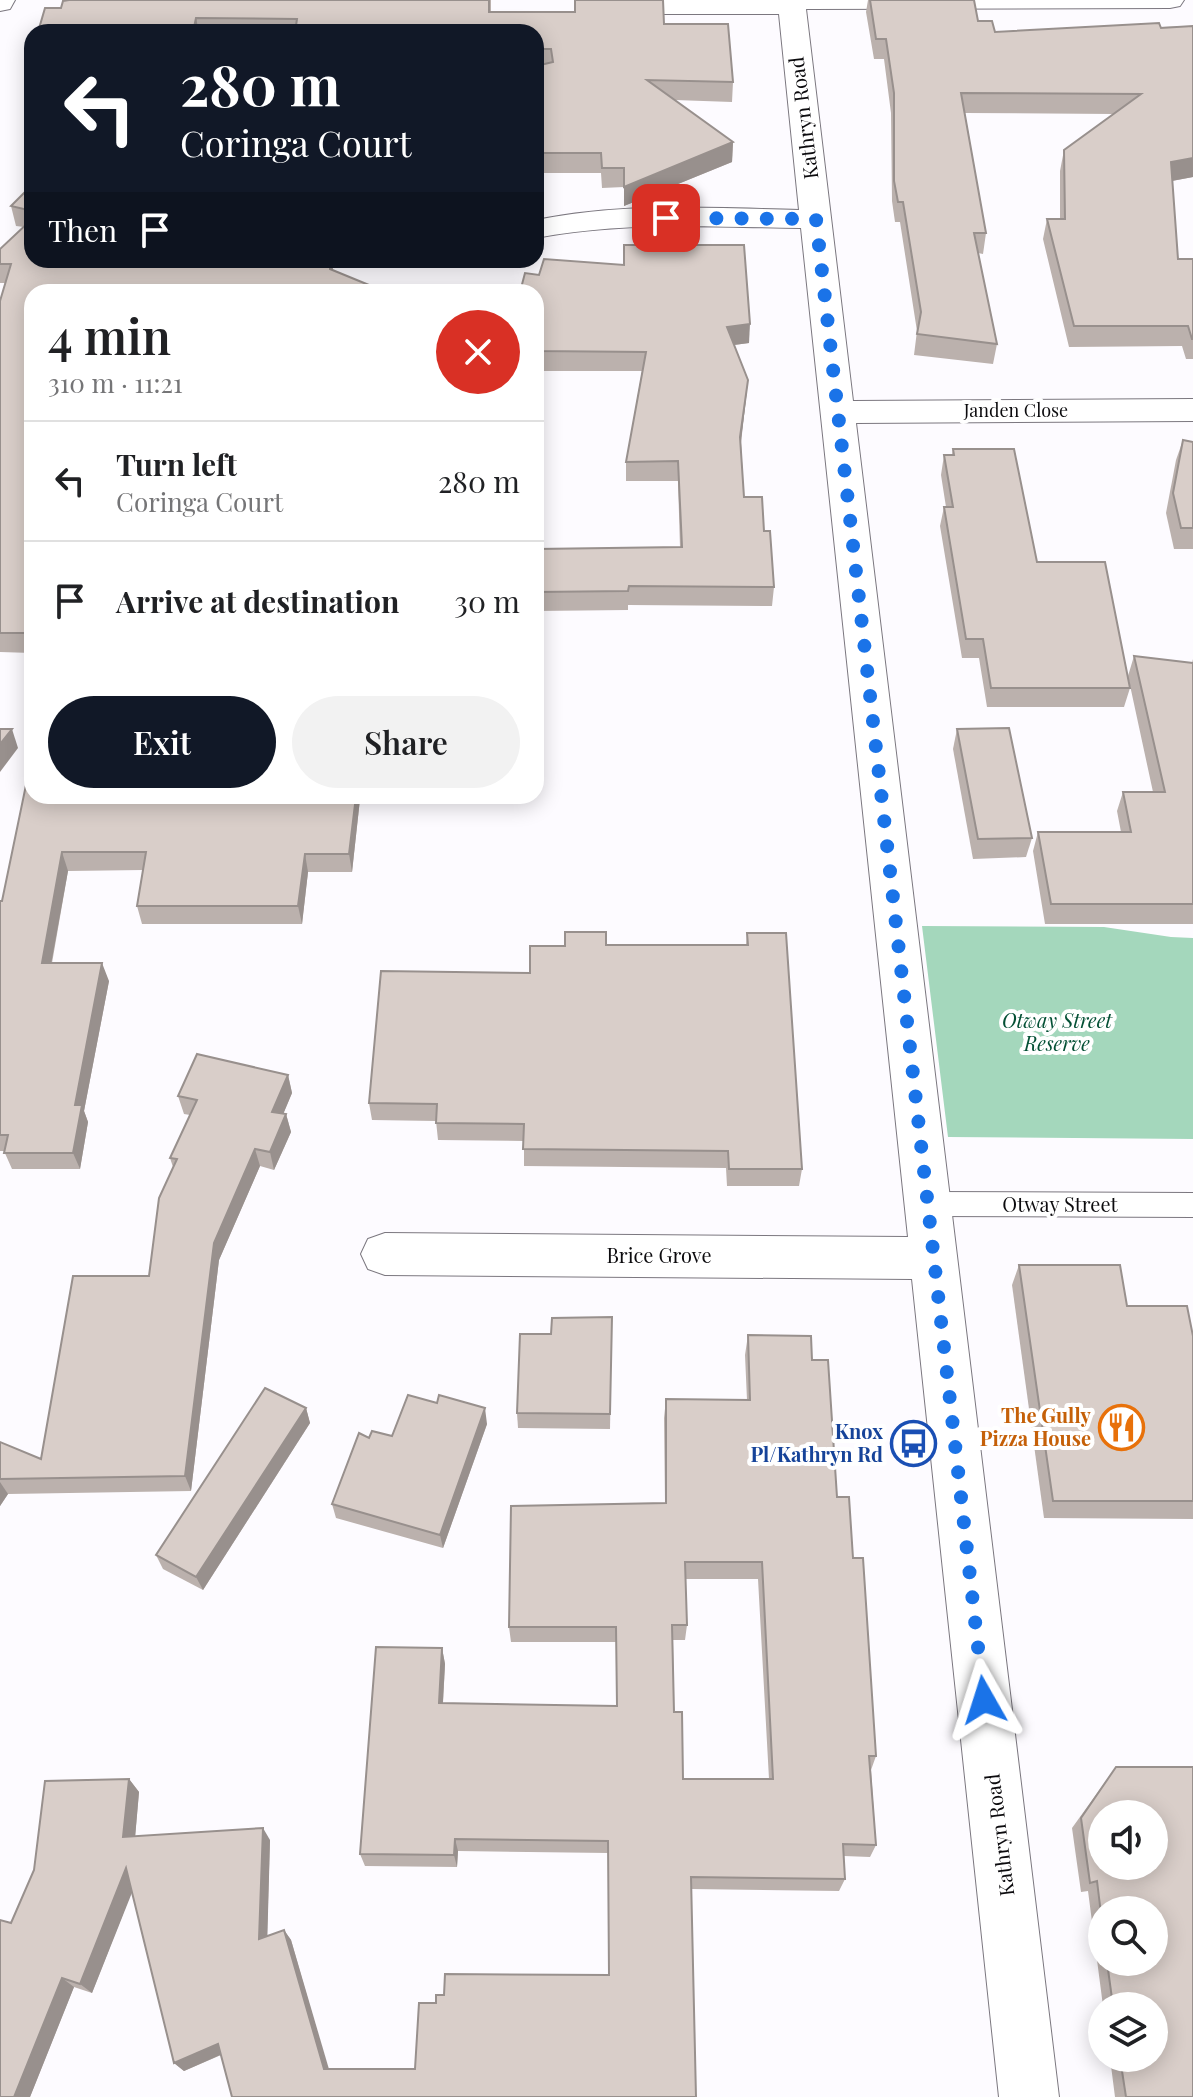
<!DOCTYPE html>
<html lang="en">
<head>
<meta charset="utf-8">
<style>
  body { margin:0; font-family:"Playfair Display",serif; background:#f2f2f2; color:#202124; height:100vh; display:flex; flex-direction:column; font-size:30px; white-space:nowrap }
  * { box-sizing:border-box; margin:0 }
  p { font-size:26px; color:#757577 }
  .icon { flex:none; width:44px; height:44px; fill:none; stroke:currentColor; stroke-width:2; stroke-linecap:round; stroke-linejoin:round }
  .map { position:relative; flex:1; overflow:hidden }
  .sheet { position:absolute; left:24px; top:284px; width:520px; height:520px; display:flex; flex-direction:column; background:#fff; border-radius:24px; box-shadow:0 4px 20px #0003 }
  .sheet>* { flex:none }
  .top-card { position:absolute; left:24px; top:24px; width:520px; height:244px; border-radius:24px; box-shadow:0 4px 20px #0003; background:#111827; color:#fff; overflow:hidden }
  .controls { position:absolute; left:1088px; top:1800px; display:grid; gap:16px }
  .controls a { display:grid; place-items:center; width:80px; height:80px; border-radius:50%; background:#fff; box-shadow:0 4px 20px #0003; font-size:40px }
  .pin { position:absolute; display:grid; place-items:center; width:68px; height:68px; color:#fff; margin:-34px; border-radius:16px; box-shadow:0 4px 12px #0006 }
  .me { position:absolute; width:88px; margin:-44px; rotate:354deg; stroke-linejoin:round; filter:drop-shadow(0 0 6px #0008) }
  .turn { display:flex; align-items:center; gap:28px; height:168px; padding:0 24px; font-size:36px }
  .turn .icon { width:104px; height:104px; stroke-width:2.5 }
  .turn b { display:block; font-size:56px; line-height:68px }
  .then { display:flex; align-items:center; height:76px; padding:0 24px; background:#0003; gap:16px; font-size:30px }
  .round { display:grid; place-items:center; flex:none; width:84px; height:84px; border-radius:42px; background:#f2f2f2 }
  .head { display:flex; align-items:center; justify-content:space-between; height:136px; padding:0 24px }
  h1 { font-size:48px; font-weight:600; line-height:60px }
  .action { display:flex; gap:16px; margin-top:auto; padding:16px 24px }
  .action a { flex:1; height:92px; border-radius:48px; background:#111827; color:#fff; font-size:32px; font-weight:600; line-height:92px; text-align:center }
  .action a+a { background:#f2f2f2; color:#202124 }
  ul { padding:0; list-style:none }
  li { display:flex; align-items:center; gap:24px; height:120px; padding:0 24px; border-top:2px solid #e0e0e0 }
  li div { flex:1 }
  li b { display:block; font-size:30px }
  li em { font-style:normal }
  .map>svg:first-child { display:block }
  .green { fill:#a4d7bc }
  .lines { fill:none; stroke-linecap:round; stroke-linejoin:round }
  .service-casing { stroke:#7b777f; stroke-width:2 }
  .minor-casing { stroke:#7b777f; stroke-width:2 }
  .service { fill:#fff; fill-rule:evenodd }
  .minor { fill:#fff; fill-rule:evenodd }
  .wall { fill:#bbb1ad; fill-rule:evenodd }
  .shaded-wall { fill:#98908d }
  .building { fill:#d9cec9; stroke:#98908d; stroke-width:2; fill-rule:evenodd }
  .route { stroke:#1a73e8; stroke-width:14; stroke-dasharray:0 25.2 }
  .labels { text-anchor:middle; stroke-width:8; stroke-linejoin:round; paint-order:stroke }
  .far-street-label { font-size:18px; fill:#0c0b0e; stroke:#fff }
  .street-label { font-size:20px; fill:#0c0b0e; stroke:#fff }
  .park-label { font-size:20px; font-style:italic; fill:#045035; stroke:#fff }
  .food-label { font-size:20px; font-weight:bold; fill:#c56008; stroke:#fff; text-anchor:end }
  .transit-label { font-size:20px; font-weight:bold; fill:#164399; stroke:#fff; text-anchor:end }
</style>
</head>
<body>
<div class="map">
<svg width="1193" height="2097" viewBox="0 0 1193 2097">
  <rect width="100%" height="100%" fill="#fdfbff"/>
  <path class="green" d="M922,926L1104,927L1171,937L1193,938V1139L948,1137Z"/>
  <g class="lines">
    <defs>
      <path id="service" d="M928,1192L1193,1193V1217L928,1216L918,1212L914,1204L918,1196Z"/>
      <g id="minor">
        <path d="M0,0H15L10,9L0,11Z"/>
        <path d="M576,0H1184L1180,6L1170,8L806,9L853,401L1193,399V421L856,423L1059,2097H999L912,1279L385,1275L368,1269L361,1254L368,1239L385,1233L908,1237L801,228C712,227 624,221 536,238V220C623,202 711,208 799,210L779,14H623L580,6Z"/>
      </g>
    </defs>
    <use href="#service" class="service-casing"/>
    <use href="#minor" class="minor-casing"/>
    <use href="#service" class="service"/>
    <use href="#minor" class="minor"/>
  </g>
  <g class="wall">
    <path d="M69,0H491V12L664,24L733,82L732,102L675,100L733,142L732,162L624,206V187L602,188L601,173H536V32H38Z"/>
    <path d="M868,0H974L978,21L995,32L1193,26V177L1172,181L1178,259H1193V359H1186L1182,346L1069,347L1043,239L1047,219H1060V171L1064,150L1114,114L965,113L986,233L983,254L978,253L997,344L993,364L914,355L917,331L900,222H895L892,201L891,113L884,59H874L866,12Z"/>
    <path d="M32,138V178H31L26,159Z"/>
    <path d="M32,185V260H333V270L386,292H32V653L0,652V301L5,283H0V249L24,227L16,226L11,206Z"/>
    <path d="M536,292L749,343L734,345L748,380L741,443L744,497L764,531L774,587L772,606L628,605V610L536,611V549L680,547L678,481H626V462L642,371H536Z"/>
    <path d="M1183,440L1193,442V549H1174L1166,513L1176,460Z"/>
    <path d="M953,449L1130,688L1124,707H987L979,658H962L940,526L944,507H946L941,475L944,455H952Z"/>
    <path d="M1134,656L1192,663L1193,659V924H1045L1033,851L1038,832H1121L1117,811L1123,792H1153L1128,676Z"/>
    <path d="M957,729L1032,838L1026,857L973,859L953,749Z"/>
    <path d="M32,796H405V799H360L352,872H308L302,924H142L137,906L143,870L68,871L52,963L109,981L84,1111L88,1122L80,1169H12L4,1151H0V901H2Z"/>
    <path d="M747,933L802,1169L799,1186H727L726,1168L524,1166V1141L438,1140L436,1121L372,1120L369,1103L530,973L606,945H746Z"/>
    <path d="M288,1075L292,1093L283,1114H286L291,1132L274,1170L260,1166L219,1260L191,1491L8,1494L0,1506V1442L41,1459L149,1276L173,1167L170,1158L190,1115L184,1114L178,1096Z"/>
    <path d="M1019,1265L1127,1306L1193,1336V1519L1044,1518L1012,1285Z"/>
    <path d="M612,1317L610,1429L518,1428L517,1413L551,1334Z"/>
    <path d="M748,1335L812,1360L837,1497L853,1558L876,1756L871,1770L876,1845L870,1857L844,1856L845,1879L839,1891L691,1889L696,2097H232L221,2055L184,2071L174,2063L132,1891L92,1993L74,1987L30,2097H0L11,1923L129,1779L139,1792L135,1837L270,1840L267,1936L284,1930L291,1940L328,2069H415L436,2003L444,1995L608,1975V1853L458,1851L457,1867L365,1866L360,1854L442,1648L445,1664L443,1703L616,1706V1642H511L509,1627L665,1503L664,1418L666,1399L747,1400L745,1355ZM685,1579H758L769,1779H683L674,1712L673,1640H685L687,1625Z"/>
    <path d="M306,1408L310,1423L203,1590L163,1569L156,1555Z"/>
    <path d="M487,1424L443,1548L336,1518L332,1504L369,1438L392,1436Z"/>
    <path d="M1116,1767L1193,2097H1115L1110,2058H1154V2006H1103L1088,1891L1081,1892L1072,1828ZM1102,1910L1154,1962H1102Z"/>
  </g>
  <g class="shaded-wall">
    <path d="M196,18L199,32H193Z"/>
    <path d="M733,142L732,162L624,206V187Z"/>
    <path d="M1193,158V177L1166,182L1171,162Z"/>
    <path d="M330,260H333L332,288L330,269Z"/>
    <path d="M750,324L749,343L726,346L727,327Z"/>
    <path d="M748,380L746,399L739,457L740,437Z"/>
    <path d="M32,703V726L27,710Z"/>
    <path d="M12,729L18,748L0,772V744Z"/>
    <path d="M356,796H360V799L352,872L349,854Z"/>
    <path d="M62,852L68,871L48,981L42,963Z"/>
    <path d="M305,854L308,872L302,924L298,906Z"/>
    <path d="M102,963L109,981L84,1111L88,1122L80,1169L73,1153L75,1105Z"/>
    <path d="M288,1075L292,1093L277,1129L272,1112Z"/>
    <path d="M286,1114L291,1132L274,1170L270,1152Z"/>
    <path d="M255,1149L260,1166L219,1260L191,1491L185,1476L214,1243Z"/>
    <path d="M306,1408L310,1423L203,1590L196,1577Z"/>
    <path d="M485,1408L487,1424L443,1548L440,1535Z"/>
    <path d="M0,1482L8,1494L0,1506Z"/>
    <path d="M442,1648L445,1664L442,1718L439,1703Z"/>
    <path d="M129,1779L139,1792L134,1850L123,1837Z"/>
    <path d="M263,1828L270,1840L267,1950L259,1939Z"/>
    <path d="M455,1839L458,1851L457,1867L454,1855Z"/>
    <path d="M126,1868L137,1880L92,1993L80,1984Z"/>
    <path d="M284,1930L291,1940L331,2076L324,2069Z"/>
    <path d="M62,1978L74,1987L30,2097H14Z"/>
    <path d="M218,2044L227,2052L184,2071L174,2063Z"/>
  </g>
  <g class="building">
    <path d="M69,0H489V12H575V0H663L664,24H728L733,82L647,80L733,142L624,187V168H602L601,153H536V66L553,62L551,49H536V32H295L297,19L196,18L193,32H38L45,8H61L63,1Z"/>
    <path d="M870,0H974L978,21H992L995,32L1159,23L1161,28L1193,26V158L1171,162L1178,259H1193V339H1192L1188,326H1074L1047,219H1065L1064,150L1141,94L961,93L986,233H974L997,344L917,334L921,312L903,202H898L894,181V93L886,39H876Z"/>
    <path d="M32,138V159H26Z"/>
    <path d="M32,185V211L11,206Z"/>
    <path d="M32,219V260H330V269L386,292H229L215,285H165L163,292H32V633H0V301L11,264H0V249Z"/>
    <path d="M624,245H744L750,324L727,327L748,380L740,437L744,497H762L764,531H770L774,587L629,586L628,591L536,592V549L682,547L678,461L626,462L646,352L536,351V292H520L525,273L539,275L544,259L624,265Z"/>
    <path d="M1183,440L1193,442V528H1181L1173,493Z"/>
    <path d="M953,449H1014L1037,562H1105L1130,688H991L983,639H966L944,507H953L944,455H954Z"/>
    <path d="M1134,656L1193,663V904H1051L1038,832H1131L1123,792H1165Z"/>
    <path d="M32,688V703L27,710Z"/>
    <path d="M1009,728L1032,838L978,839L957,729Z"/>
    <path d="M0,729H12L0,744Z"/>
    <path d="M32,756V796H356L349,854H305L298,906H137L146,852H62L42,963H102L75,1105H82L73,1153H4L8,1135H0V901H2Z"/>
    <path d="M565,932H606V945H748L747,933H786L802,1169H729L728,1151L523,1149L524,1124L436,1123L437,1104L369,1103L381,971L530,973V946H565Z"/>
    <path d="M197,1054L288,1075L272,1112L286,1114L270,1152L255,1149L214,1243L185,1476L0,1479V1442L41,1459L73,1276H149L159,1198L177,1159L170,1158L197,1100L178,1096Z"/>
    <path d="M1019,1265H1120L1127,1306H1187L1193,1336V1501H1053Z"/>
    <path d="M612,1317L610,1414L517,1413L520,1334H551L552,1318Z"/>
    <path d="M748,1335L811,1336L812,1360H828L837,1497H849L853,1558H863L876,1756H869L876,1845L843,1844L845,1879L691,1877L696,2097H232L218,2044L174,2063L126,1868L80,1984L62,1978L14,2097H0V1920L11,1923L34,1870L45,1781L129,1779L123,1837L263,1828L259,1939L284,1930L324,2069H415L419,2003H436V1995H444L445,1974L609,1975L608,1841L455,1839L454,1855L360,1854L376,1647L442,1648L439,1703L617,1706L616,1627H509L511,1506L666,1503V1399L750,1400ZM685,1562H762L773,1779H683L682,1712H674L672,1625H687Z"/>
    <path d="M265,1388L306,1408L196,1577L156,1555Z"/>
    <path d="M408,1395L437,1403L439,1395L485,1408L440,1535L332,1504L359,1433L369,1438L372,1431L392,1436Z"/>
    <path d="M1116,1767H1193V2097H1126L1120,2058H1154V2006H1113L1107,1962H1154V1910H1102V1922L1097,1881L1090,1883L1081,1818ZM1102,1814H1154V1866H1102Z"/>
  </g>
  <g class="lines">
    <path class="route" d="M666,218L816,219L984,1700"/>
  </g>
  <defs>
    <symbol id="restaurant-ring" viewBox="-11 -11 22 22"><circle r="9.5" fill="#fff" stroke="#e8710a" stroke-width="1.5"/><path d="M-5-6h1v4h1v-4h1v4h1v-4h1v5L-1.5 .5V6h-2V.5L-5-1ZM5-6V6H3V1.5H1.5Q1.5-4 5-6Z" fill="#e8710a"/></symbol>
    <symbol id="bus-ring" viewBox="-11 -11 22 22"><circle r="9.5" fill="#fff" stroke="#1a4fb4" stroke-width="1.5"/><path d="M-5-6H5V4H4V6H2V4H-2V6H-4V4H-5ZM-3.5-4V0h7V-4ZM-3.5 1.2v1.5H-2V1.2ZM2 1.2v1.5H3.5V1.2Z" fill="#1a4fb4"/></symbol>
  </defs>
  <g fill-rule="evenodd">
    <use href="#restaurant-ring" x="1096" y="1402" width="51" height="51"/>
    <use href="#bus-ring" x="888" y="1418" width="51" height="51"/>
  </g>
  <g class="labels">
    <g class="far-street-label">
      <text x="1016" y="417">Janden Close</text>
    </g>
    <g class="street-label">
      <text transform="translate(804 118) rotate(-97)" y="7">Kathryn Road</text>
      <text x="1060" y="1212">Otway Street</text>
      <text x="659" y="1263">Brice Grove</text>
      <text transform="translate(1000 1835) rotate(-97)" y="7">Kathryn Road</text>
    </g>
    <g class="park-label">
      <text x="1057" y="1028">Otway Street<tspan x="1057" dy="23">Reserve</tspan></text>
    </g>
    <g class="food-label">
      <text x="1091" y="1423">The Gully<tspan x="1091" dy="23">Pizza House</tspan></text>
    </g>
    <g class="transit-label">
      <text x="883" y="1439">Knox<tspan x="883" dy="23">Pl/Kathryn Rd</tspan></text>
    </g>
  </g>
</svg>
<div class="controls">
<a><svg class="icon" aria-label="sound" viewBox="0 0 24 24"><path d="M4 9h4l5-4v14l-5-4H4zM17 9q2 3 0 6"/></svg></a>
<a><svg class="icon" aria-label="search" viewBox="0 0 24 24"><circle cx="10" cy="10" r="6"/><path d="M15 15l6 6"/></svg></a>
<a><svg class="icon" aria-label="layers" viewBox="0 0 24 24"><path d="M12 4l9 5-9 5-9-5zM3 14l9 5 9-5"/></svg></a>
</div>
<div class="pin" style="left:666px;top:218px;background:#d93025"><svg class="icon" aria-label="arrive" viewBox="0 0 24 24"><path d="M6 21V4h12l-3 4 3 4H6"/></svg></div>
<svg class="me" style="left:984px;top:1700px" viewBox="-20 -20 40 40"><path d="M0-17L14 15 0 8-14 15z" fill="#1a73e8" stroke="#fff" stroke-width="4"/></svg>
<div class="top-card">
<div class="turn"><svg class="icon" aria-label="left" viewBox="0 0 24 24"><path d="M17 20v-9H6M10 6l-5 5 5 5"/></svg><div><b>280 m</b>Coringa Court</div></div>
<div class="then">Then<svg class="icon" aria-label="arrive" viewBox="0 0 24 24"><path d="M6 21V4h12l-3 4 3 4H6"/></svg></div>
</div>
<section class="sheet">
<div class="head"><div><h1>4 min</h1><p>310 m · 11:21</p></div><a class="round" style="background:#d93025;color:#fff"><svg class="icon" aria-label="close" viewBox="0 0 24 24"><path d="M6 6l12 12M18 6L6 18"/></svg></a></div>
<ul>
<li><svg class="icon" aria-label="left" viewBox="0 0 24 24"><path d="M17 20v-9H6M10 6l-5 5 5 5"/></svg><div><b>Turn left</b><p>Coringa Court</p></div><em>280 m</em></li>
<li><svg class="icon" aria-label="arrive" viewBox="0 0 24 24"><path d="M6 21V4h12l-3 4 3 4H6"/></svg><div><b>Arrive at destination</b></div><em>30 m</em></li>
</ul>
<div class="action"><a>Exit</a><a>Share</a></div>
</section>
</div>
</body>
</html>
